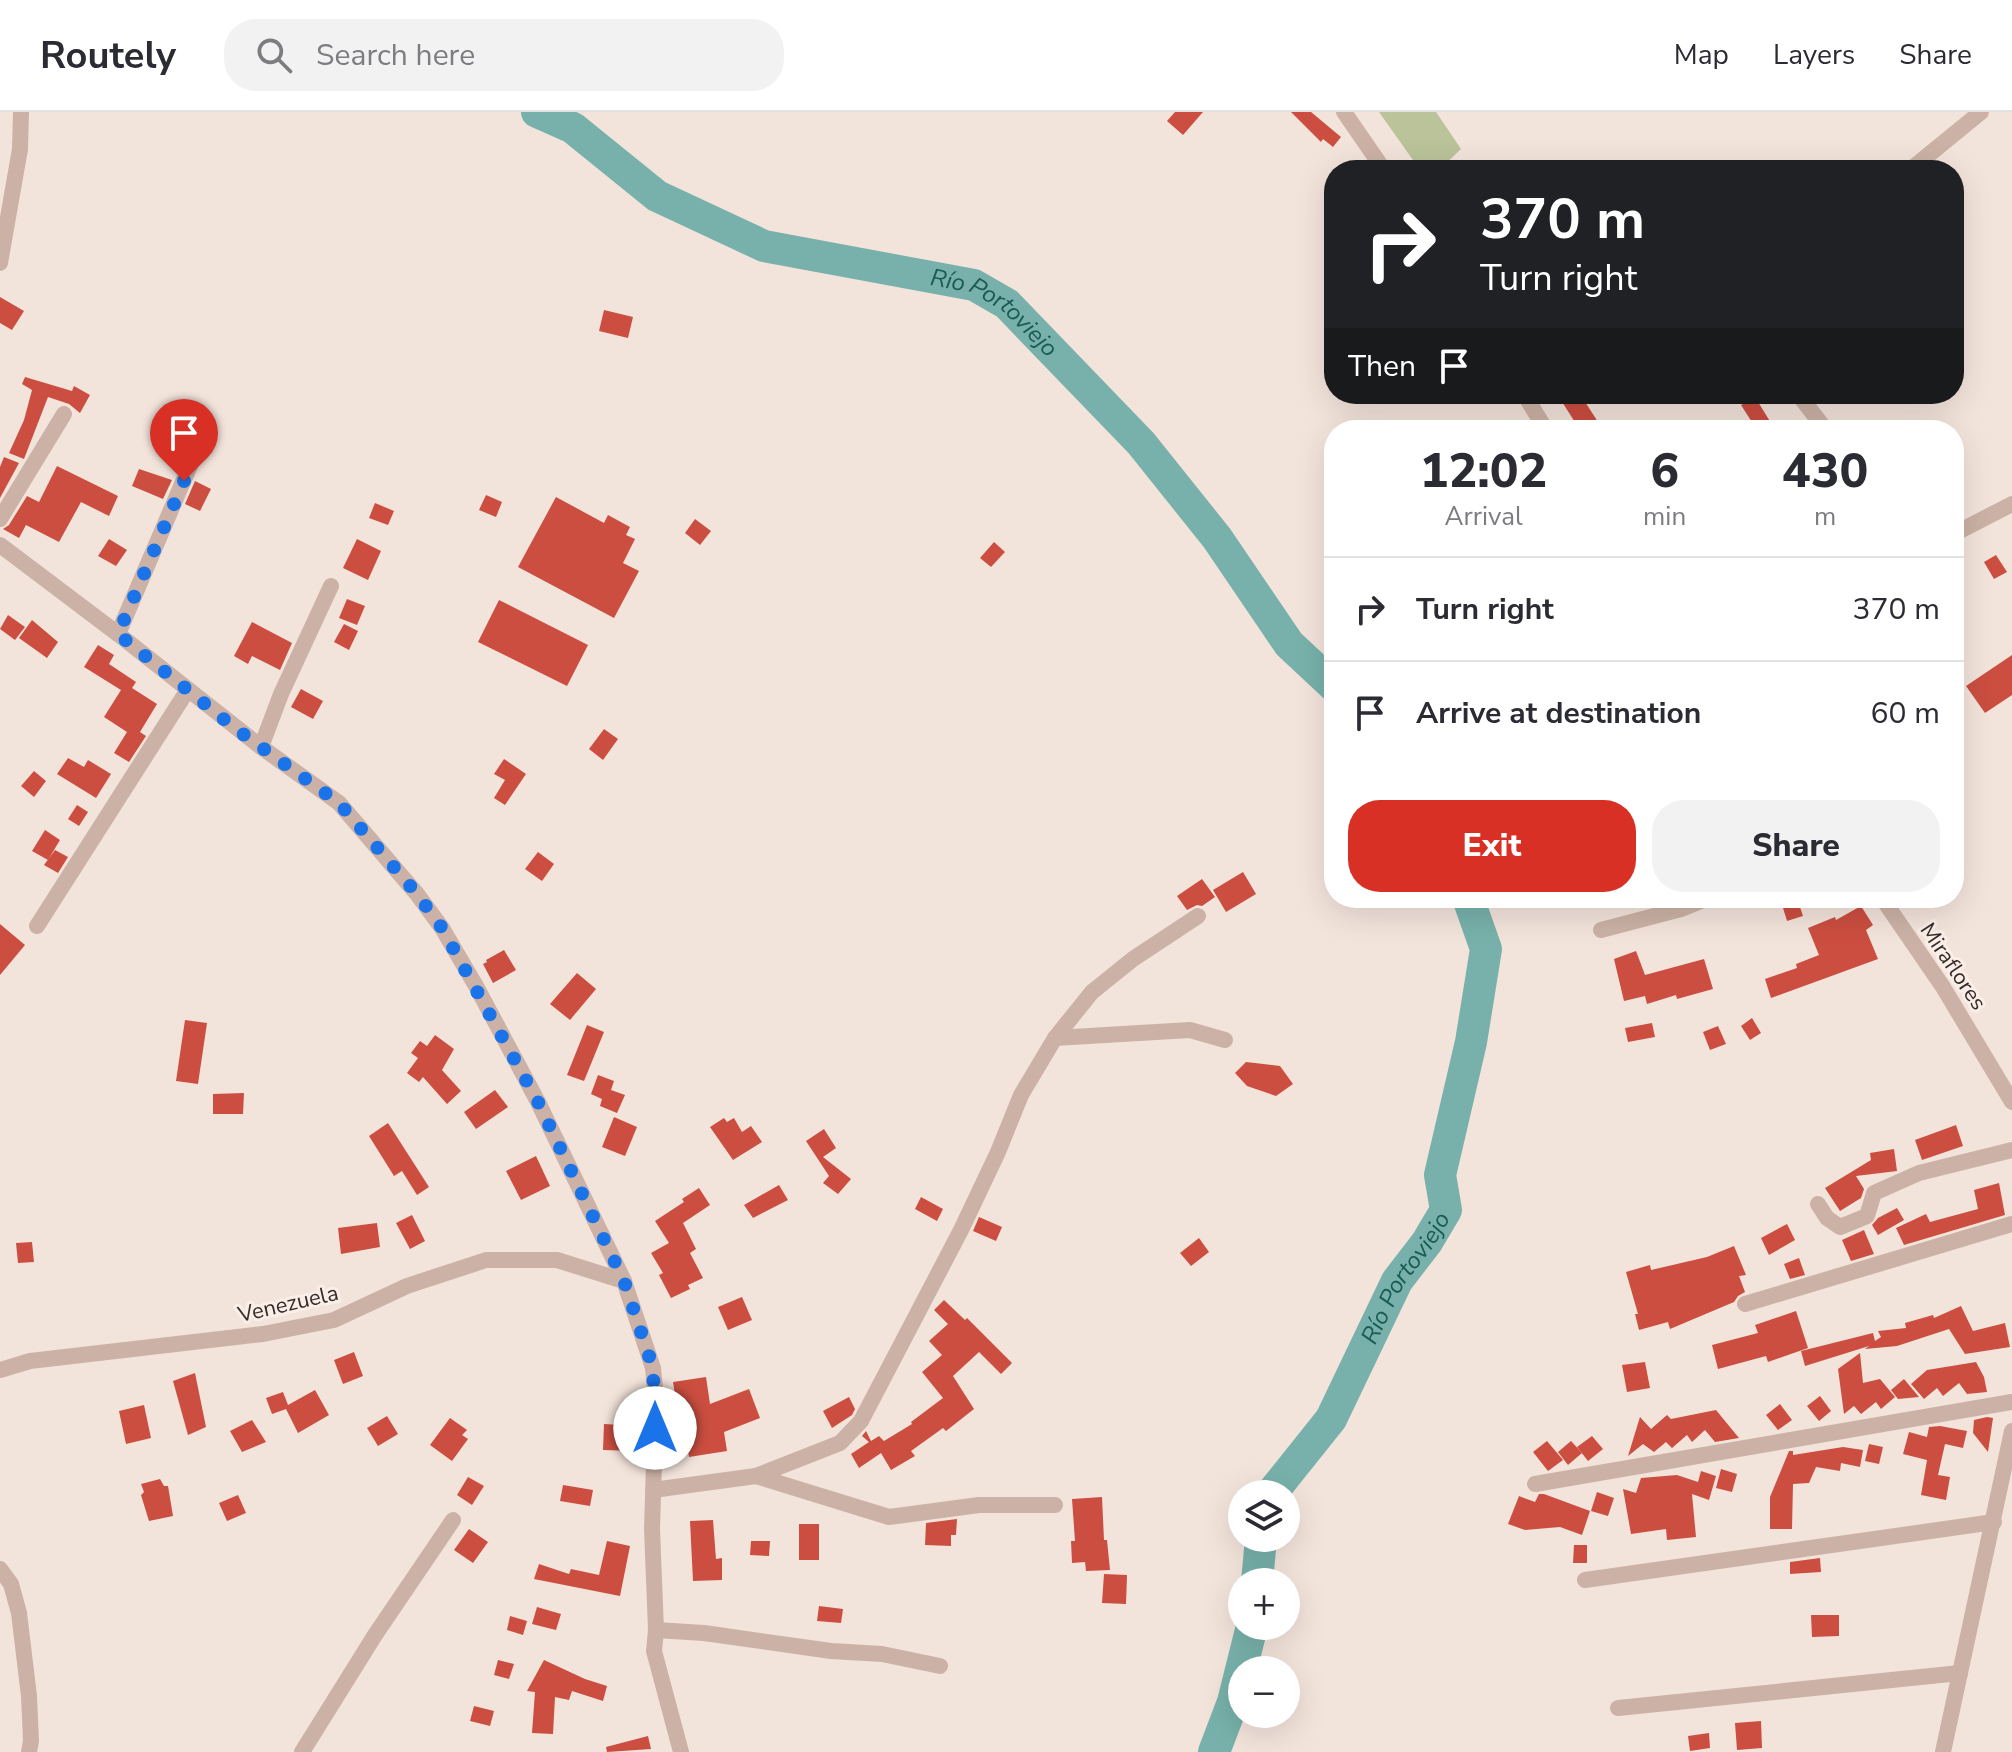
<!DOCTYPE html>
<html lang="en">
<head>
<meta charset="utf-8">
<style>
  body { margin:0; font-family:"Nunito Sans",sans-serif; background:#f2f2f3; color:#2b2b33; height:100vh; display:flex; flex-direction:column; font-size:30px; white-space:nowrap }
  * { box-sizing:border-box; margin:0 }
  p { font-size:26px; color:#7c7c81 }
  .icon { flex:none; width:44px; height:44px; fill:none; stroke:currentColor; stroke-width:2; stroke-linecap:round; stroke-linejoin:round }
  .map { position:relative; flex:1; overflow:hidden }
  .side { position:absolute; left:1324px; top:308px; width:640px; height:488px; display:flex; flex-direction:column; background:#fff; border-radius:32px; box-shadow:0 8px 32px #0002 }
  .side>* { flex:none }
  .top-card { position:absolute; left:1324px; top:48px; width:640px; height:244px; border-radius:32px; box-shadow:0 8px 32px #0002; background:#202124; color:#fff; overflow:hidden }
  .controls { position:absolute; left:1228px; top:1368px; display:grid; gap:16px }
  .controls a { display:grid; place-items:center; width:72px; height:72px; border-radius:50%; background:#fff; box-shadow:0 8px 32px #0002; font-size:40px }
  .pin { position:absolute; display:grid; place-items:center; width:68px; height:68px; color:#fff; margin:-82px -34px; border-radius:50% 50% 50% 0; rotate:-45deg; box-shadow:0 0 8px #0007 }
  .pin .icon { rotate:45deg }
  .me { position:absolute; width:88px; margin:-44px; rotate:0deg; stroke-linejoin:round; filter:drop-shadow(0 0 6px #0008) }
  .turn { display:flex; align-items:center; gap:28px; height:168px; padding:0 24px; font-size:36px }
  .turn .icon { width:104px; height:104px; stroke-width:2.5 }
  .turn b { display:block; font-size:56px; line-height:68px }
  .then { display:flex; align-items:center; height:76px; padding:0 24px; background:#0003; gap:16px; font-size:30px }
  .eta { display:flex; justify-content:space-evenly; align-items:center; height:136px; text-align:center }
  .eta b { font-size:48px; font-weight:800; line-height:56px }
  .action { display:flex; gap:16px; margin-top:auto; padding:16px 24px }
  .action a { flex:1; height:92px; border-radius:32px; background:#d93025; color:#fff; font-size:32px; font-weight:800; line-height:92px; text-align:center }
  .action a+a { background:#f2f2f3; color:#2b2b33 }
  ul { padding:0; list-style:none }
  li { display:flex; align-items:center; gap:24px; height:104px; padding:0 24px; border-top:2px solid #e1e1e2 }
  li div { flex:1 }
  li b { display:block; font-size:30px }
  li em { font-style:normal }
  header { display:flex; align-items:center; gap:48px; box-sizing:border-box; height:112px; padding:0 40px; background:#fff; border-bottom:2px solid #e1e1e2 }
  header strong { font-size:38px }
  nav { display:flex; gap:44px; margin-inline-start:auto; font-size:28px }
  .search { width:560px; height:72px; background:#f2f2f3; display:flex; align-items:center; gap:20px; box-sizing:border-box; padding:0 28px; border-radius:32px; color:#7c7c81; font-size:30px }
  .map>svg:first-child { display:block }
  .green { fill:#bbc39a }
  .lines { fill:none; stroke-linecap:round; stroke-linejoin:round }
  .river { stroke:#78b1ab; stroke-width:32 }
  .building { fill:#cb4e40 }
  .minor { stroke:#ccb2a6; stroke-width:16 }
  .route { stroke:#1a73e8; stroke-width:14; stroke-dasharray:0 25.2 }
  .labels { text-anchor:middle; stroke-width:6; stroke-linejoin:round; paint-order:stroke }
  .street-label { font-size:22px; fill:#372a27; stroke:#faefe8 }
  .water-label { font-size:24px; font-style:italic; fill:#1b5b56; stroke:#faefe8 }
</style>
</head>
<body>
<header>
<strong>Routely</strong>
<div class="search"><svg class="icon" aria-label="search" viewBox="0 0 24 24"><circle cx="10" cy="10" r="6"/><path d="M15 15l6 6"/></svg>Search here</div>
<nav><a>Map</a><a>Layers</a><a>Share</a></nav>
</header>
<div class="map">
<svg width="2012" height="1640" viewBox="0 0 2012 1640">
  <rect width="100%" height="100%" fill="#f3e4db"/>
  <path class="green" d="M1379,0H1436L1461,37L1439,58H1420Z"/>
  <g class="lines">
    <g class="river">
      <path id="s1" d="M537,0L573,16L657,84L764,134L974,173L1007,192L1141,331L1217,426L1289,532L1334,574"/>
      <path id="s2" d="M1271,1382L1331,1307L1397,1169L1427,1130L1446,1098L1440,1063L1471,930L1486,837L1468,786"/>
      <path d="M1257,1470L1261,1426"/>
      <path d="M1214,1640L1233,1590L1252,1514"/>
    </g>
  </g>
  <g class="building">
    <path d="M1175,0H1203L1183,23L1167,9Z"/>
    <path d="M1291,0H1311L1341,25L1333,35L1323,27L1321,30Z"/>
    <path d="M0,185L24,199L12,218L0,211Z"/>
    <path d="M604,198L633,205L628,226L599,219Z"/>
    <path d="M25,265L72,279L74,274L90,283L80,301L69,292L48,285L24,347L9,341L24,308L32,278L22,272Z"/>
    <path d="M1557,282H1580L1600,313L1592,318H1580Z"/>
    <path d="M1755,285L1771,311L1760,318H1757L1741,293Z"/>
    <path d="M4,345L19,351L0,386V355Z"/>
    <path d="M57,354L118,384L109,404L81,390L59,430L26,413L19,426L3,417L9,413L27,384L39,390Z"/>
    <path d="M139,357L172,368L163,387L132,374Z"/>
    <path d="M195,369L211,377L200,399L185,392Z"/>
    <path d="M486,383L502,390L496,405L479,398Z"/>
    <path d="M556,385L604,411L608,403L630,415L626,423L635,427L623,451L639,459L614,506L518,455Z"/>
    <path d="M375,391L394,399L388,413L369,406Z"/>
    <path d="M695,407L711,419L700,433L685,421Z"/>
    <path d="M109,427L127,438L116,454L98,444Z"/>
    <path d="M357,427L381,439L368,468L343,456Z"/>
    <path d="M994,430L1005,440L991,455L980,446Z"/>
    <path d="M1996,443L2007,460L1994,467L1984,450Z"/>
    <path d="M347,487L365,494L357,513L339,506Z"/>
    <path d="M499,488L588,533L567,574L478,530Z"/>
    <path d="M8,503L25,515L15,528L0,517Z"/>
    <path d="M32,508L58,530L47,546L19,526Z"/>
    <path d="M252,510L292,531L280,558L252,544L248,552L234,544Z"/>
    <path d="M344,512L358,519L349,538L334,530Z"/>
    <path d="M98,533L114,543L109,552L136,570L132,576L157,592L140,620L146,624L129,650L114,641L127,620L104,605L121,578L84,555Z"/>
    <path d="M2012,543V583L1985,601L1966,574Z"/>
    <path d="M301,577L323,589L313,607L291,595Z"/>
    <path d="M604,617L618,627L603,648L589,637Z"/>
    <path d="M68,646L84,655L88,648L111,662L96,686L57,662Z"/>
    <path d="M504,647L526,662L505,693L494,686L505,668L494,662Z"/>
    <path d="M34,659L46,669L34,685L21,674Z"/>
    <path d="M77,693L88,700L79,714L68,707Z"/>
    <path d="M45,718L60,728L48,748L32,739Z"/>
    <path d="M55,738L68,745L58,761L44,753Z"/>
    <path d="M538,740L554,752L542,769L525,757Z"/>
    <path d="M1243,760L1256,782L1226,800L1213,778Z"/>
    <path d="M1202,767L1215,785L1202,794L1197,793L1187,798L1177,784Z"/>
    <path d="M1780,786H1797L1803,804L1787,809Z"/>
    <path d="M1861,794L1873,813L1866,818L1878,847L1771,886L1765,867L1797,856L1796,852L1819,843L1808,816L1835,805L1836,808Z"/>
    <path d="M0,812L25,833L0,863Z"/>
    <path d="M504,838L516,858L493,871L483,852L487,850L486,848Z"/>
    <path d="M1636,839L1645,863L1704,847L1713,877L1677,887L1676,883L1647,892L1645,884L1624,889L1614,847Z"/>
    <path d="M577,861L596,877L570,908L550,892Z"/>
    <path d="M1752,906L1761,921L1750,928L1741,914Z"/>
    <path d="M185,908L207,911L198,972L176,969Z"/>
    <path d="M1652,911L1655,925L1628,930L1625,916Z"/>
    <path d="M587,913L604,920L584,969L567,963Z"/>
    <path d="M1718,914L1726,932L1710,938L1703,920Z"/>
    <path d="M435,923L454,937L442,958L461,979L447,992L423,965L419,970L407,961L418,946L411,941L420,929L427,934Z"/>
    <path d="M1246,950L1280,954L1293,972L1276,984L1247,974L1235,961Z"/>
    <path d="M598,963L614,969L611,978L625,983L617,1001L600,994L602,987L591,982Z"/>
    <path d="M495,978L508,995L476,1017L464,1000Z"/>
    <path d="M244,981L243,1002H213V982Z"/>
    <path d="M614,1005L637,1015L625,1044L602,1035Z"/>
    <path d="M724,1006L727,1010L734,1006L742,1020L751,1014L762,1030L733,1048L710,1015Z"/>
    <path d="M388,1011L429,1075L417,1083L402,1059L394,1064L369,1024Z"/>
    <path d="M1956,1013L1963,1034L1922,1048L1915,1028Z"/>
    <path d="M824,1017L836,1036L823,1045L851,1067L838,1082L823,1071L829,1064L806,1029Z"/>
    <path d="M1894,1037L1897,1059L1856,1064L1864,1077L1861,1086L1840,1099L1825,1076L1871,1048L1870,1041Z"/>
    <path d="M536,1044L550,1074L521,1088L506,1059Z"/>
    <path d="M1999,1071L2005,1103L1904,1133L1896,1116L1926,1102L1930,1110L1978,1097L1974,1078Z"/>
    <path d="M779,1073L788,1088L753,1106L744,1093Z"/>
    <path d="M699,1076L710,1093L683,1111L696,1137L690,1141L703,1166L688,1173L690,1177L671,1186L659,1163L663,1161L651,1141L669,1131L655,1109L684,1090L682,1087Z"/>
    <path d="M921,1085L943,1097L937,1109L915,1097Z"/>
    <path d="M1897,1096L1904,1108L1878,1123L1872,1113L1878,1106Z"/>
    <path d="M412,1103L425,1129L410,1137L396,1111Z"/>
    <path d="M979,1105L1002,1115L996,1129L973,1119Z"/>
    <path d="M377,1111L380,1135L341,1142L338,1116Z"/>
    <path d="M1787,1112L1795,1128L1769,1143L1761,1126Z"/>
    <path d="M1864,1118L1874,1142L1851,1149L1842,1128Z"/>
    <path d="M1199,1126L1209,1140L1191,1154L1180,1141Z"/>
    <path d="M32,1130L34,1150L18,1151L16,1131Z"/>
    <path d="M1734,1134L1746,1163L1739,1164L1745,1180L1738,1184L1734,1190L1670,1217L1668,1210L1639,1218L1635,1202H1638L1626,1160L1650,1153L1651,1158L1707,1145Z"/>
    <path d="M1799,1146L1805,1163L1790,1167L1784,1152Z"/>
    <path d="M742,1185L752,1208L728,1218L718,1195Z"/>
    <path d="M944,1188L965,1208L967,1206L1012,1251L1001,1262L979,1240L953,1264L974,1297L946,1319L943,1316L911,1339L915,1344L891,1358L881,1341L859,1356L851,1342L869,1330L862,1324L866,1319L871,1329L879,1324L884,1329L912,1312L911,1310L943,1286L922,1260L942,1243L929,1229L948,1212L934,1198Z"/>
    <path d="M1961,1194L1973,1219L2005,1211L2010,1235L1965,1242L1949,1217L1897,1234L1865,1237L1869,1234L1805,1254L1801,1239L1873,1221L1875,1229L1881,1225L1878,1219L1906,1216L1905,1211L1933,1203L1934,1206Z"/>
    <path d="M1796,1199L1808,1236L1768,1250L1766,1244L1718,1257L1712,1233L1758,1221L1755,1213Z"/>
    <path d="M354,1240L363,1264L343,1272L334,1248Z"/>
    <path d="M1860,1241L1863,1271L1880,1267L1895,1285L1881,1297L1876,1290L1861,1302L1854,1294L1844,1302L1838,1257Z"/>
    <path d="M1645,1250L1650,1276L1627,1280L1622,1253Z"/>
    <path d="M1976,1250L1984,1265L1987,1280L1967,1282L1959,1271L1943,1284L1937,1276L1924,1287L1911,1272L1927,1258Z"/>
    <path d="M195,1261L206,1315L188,1323L173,1269Z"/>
    <path d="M706,1265L710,1292L749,1277L760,1306L724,1320L727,1339L689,1345L682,1300L678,1301L673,1270Z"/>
    <path d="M1904,1267L1919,1285L1898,1287L1891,1278Z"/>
    <path d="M315,1278L329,1303L298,1321L286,1297L272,1302L266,1286L283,1280L288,1293Z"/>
    <path d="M1820,1284L1831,1299L1819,1309L1807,1294Z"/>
    <path d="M849,1285L855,1297L852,1303L832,1316L823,1299Z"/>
    <path d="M1780,1292L1792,1308L1778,1318L1766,1303Z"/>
    <path d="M144,1293L151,1326L126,1332L119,1299Z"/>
    <path d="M1716,1298L1739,1326L1715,1330L1705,1318L1692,1330L1687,1323L1672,1336L1666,1330L1654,1340L1643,1332L1628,1344L1640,1305L1651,1317L1667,1303L1671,1307Z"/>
    <path d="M387,1304L398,1322L378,1334L367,1316Z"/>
    <path d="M1987,1305L1993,1306L1988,1340L1973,1321L1974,1308Z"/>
    <path d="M450,1306L467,1318L462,1323L468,1327L452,1349L430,1333Z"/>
    <path d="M252,1308L266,1330L242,1340L230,1319Z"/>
    <path d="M604,1312L639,1314L637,1339L603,1338Z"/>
    <path d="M1940,1314L1967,1319L1963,1336L1945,1332L1938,1363L1950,1365L1946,1388L1921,1383L1927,1348L1903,1342L1909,1320L1927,1325L1929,1315Z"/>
    <path d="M1592,1324L1603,1337L1588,1349L1577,1335Z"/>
    <path d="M1547,1329L1563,1348L1548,1359L1533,1340Z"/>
    <path d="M1571,1329L1582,1341L1568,1353L1558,1340Z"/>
    <path d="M1869,1332L1883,1335L1879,1352L1865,1349Z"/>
    <path d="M1843,1335L1863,1338L1860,1355L1841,1351L1840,1359L1816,1355L1809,1371L1793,1372L1792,1417H1770V1385L1789,1339H1793V1343Z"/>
    <path d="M1721,1357L1737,1362L1732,1380L1716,1376Z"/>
    <path d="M1701,1359L1716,1364L1709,1388L1692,1382L1696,1425L1667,1428L1666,1417L1631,1422L1623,1377L1636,1381L1641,1366L1677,1363L1698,1370Z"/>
    <path d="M468,1365L484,1374L472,1393L457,1383Z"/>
    <path d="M160,1367L164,1374H168L173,1404L149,1409L141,1383L144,1380L141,1372Z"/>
    <path d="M563,1373L593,1378L590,1394L560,1389Z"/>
    <path d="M1597,1380L1614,1386L1608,1404L1591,1399Z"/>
    <path d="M1539,1382H1544L1590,1399L1582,1423L1560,1415L1525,1418L1508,1412L1519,1384L1535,1390Z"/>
    <path d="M238,1383L246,1401L227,1409L219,1391Z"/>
    <path d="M1102,1385L1104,1428H1107L1110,1458L1086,1459L1085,1450L1072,1451L1071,1429H1075L1072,1387Z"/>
    <path d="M957,1407L956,1423H951V1434L925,1433L926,1411Z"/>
    <path d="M713,1408L716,1447L722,1446V1468L693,1469L690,1409Z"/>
    <rect x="799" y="1412" width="20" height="36"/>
    <path d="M469,1417L488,1430L473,1451L454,1438Z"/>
    <path d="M607,1429L630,1434L620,1484L534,1467L539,1452L569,1462L571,1457L599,1463Z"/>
    <path d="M751,1429H770L769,1444L750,1443Z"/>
    <path d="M1574,1433H1587V1451H1573Z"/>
    <path d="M1820,1446L1821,1460L1790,1462V1450Z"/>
    <path d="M1104,1462L1127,1463L1126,1492L1102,1491Z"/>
    <path d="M819,1494L843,1497L841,1511L817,1509Z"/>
    <path d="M537,1495L561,1502L556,1518L532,1512Z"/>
    <path d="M1811,1503H1839V1524L1812,1525Z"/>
    <path d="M510,1504L527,1509L523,1523L507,1518Z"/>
    <path d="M498,1548L514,1552L509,1567L494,1563Z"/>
    <path d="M544,1548L585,1567L607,1574L603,1589L572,1579L569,1588L555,1585L553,1622L532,1621L535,1580L527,1579Z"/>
    <path d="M474,1594L494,1599L490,1614L470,1609Z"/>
    <path d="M1761,1609L1762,1636L1737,1638L1735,1611Z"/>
    <path d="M1709,1621L1710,1636L1690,1639L1688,1624Z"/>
    <path d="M648,1624L651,1637L607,1640L606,1635Z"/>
  </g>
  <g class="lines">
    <g class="minor">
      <path d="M1344,0L1384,58"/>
      <path d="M1910,58L1981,0"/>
      <path d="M0,151L20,37L21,0"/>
      <path d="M1524,282L1546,318"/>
      <path d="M1798,282L1826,318"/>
      <path d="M0,407L64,302"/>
      <path d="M1954,422L2012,392"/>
      <path d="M0,433L118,522L261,635L339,691L417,782L442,816L476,874L538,990L624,1169L653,1256L656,1286L652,1417L656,1518L654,1539L681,1640"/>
      <path d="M118,522L194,344"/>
      <path d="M261,635L281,582L331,474"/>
      <path d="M1882,786L1943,875L2012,990"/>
      <path d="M37,814L187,579"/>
      <path d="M1601,818L1681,797L1708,786"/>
      <path d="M1055,926L1190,918L1225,928"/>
      <path d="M1818,1092L1827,1106L1840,1115L1867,1104L1874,1081L1919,1061L2012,1038"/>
      <path d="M1745,1192L2012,1112"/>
      <path d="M0,1258L30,1249L263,1222L334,1208L407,1174L486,1148H557L624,1169"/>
      <path d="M756,1364L889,1405L979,1393H1055"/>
      <path d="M1535,1372L2012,1290"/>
      <path d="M653,1378L756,1364L840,1331L861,1309L961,1118L998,1040L1021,983L1055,926L1092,880L1133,847L1198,804"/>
      <path d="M0,1457L11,1472L19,1501L29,1584L31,1629L29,1640"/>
      <path d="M1585,1468L1994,1410"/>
      <path d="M656,1518L704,1521L831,1539L882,1542L940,1554"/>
      <path d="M1618,1596L1960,1561"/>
      <path d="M302,1640L375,1523L453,1408"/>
      <path d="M1943,1640L2012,1319"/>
    </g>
  </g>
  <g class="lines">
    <path class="route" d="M184,369L118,522L236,617L339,691L417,782L442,816L538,990L624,1169L653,1256L655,1316"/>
  </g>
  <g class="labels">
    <g class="street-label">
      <text transform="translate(1954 854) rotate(56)" y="8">Miraflores</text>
      <text transform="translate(288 1191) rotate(-13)" y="8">Venezuela</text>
    </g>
    <g class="water-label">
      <text dy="8" stroke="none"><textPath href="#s1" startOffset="510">Río Portoviejo</textPath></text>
      <text dy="8" stroke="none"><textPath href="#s2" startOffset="256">Río Portoviejo</textPath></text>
    </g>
  </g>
</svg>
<div class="controls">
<a><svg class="icon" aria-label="layers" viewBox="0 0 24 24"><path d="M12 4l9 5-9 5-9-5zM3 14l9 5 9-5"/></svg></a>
<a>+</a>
<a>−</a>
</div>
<div class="pin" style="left:184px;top:369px;background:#d93025"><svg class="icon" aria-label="arrive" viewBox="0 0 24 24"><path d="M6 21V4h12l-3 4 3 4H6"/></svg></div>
<svg class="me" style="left:655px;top:1316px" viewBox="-20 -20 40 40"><circle r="19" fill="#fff"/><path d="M0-13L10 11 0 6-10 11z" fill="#1a73e8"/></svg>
<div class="top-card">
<div class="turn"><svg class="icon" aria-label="right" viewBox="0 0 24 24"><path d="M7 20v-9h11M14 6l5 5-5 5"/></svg><div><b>370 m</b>Turn right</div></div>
<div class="then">Then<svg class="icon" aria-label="arrive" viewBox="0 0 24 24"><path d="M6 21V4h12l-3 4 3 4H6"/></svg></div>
</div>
<section class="side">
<div class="eta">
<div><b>12:02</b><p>Arrival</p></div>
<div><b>6</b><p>min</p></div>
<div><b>430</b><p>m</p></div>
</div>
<ul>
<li><svg class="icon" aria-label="right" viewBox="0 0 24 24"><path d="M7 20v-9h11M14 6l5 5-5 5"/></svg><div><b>Turn right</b></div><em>370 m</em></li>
<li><svg class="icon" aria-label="arrive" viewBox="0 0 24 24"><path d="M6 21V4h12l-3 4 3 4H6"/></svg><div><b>Arrive at destination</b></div><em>60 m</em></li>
</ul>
<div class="action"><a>Exit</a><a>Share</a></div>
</section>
</div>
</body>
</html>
